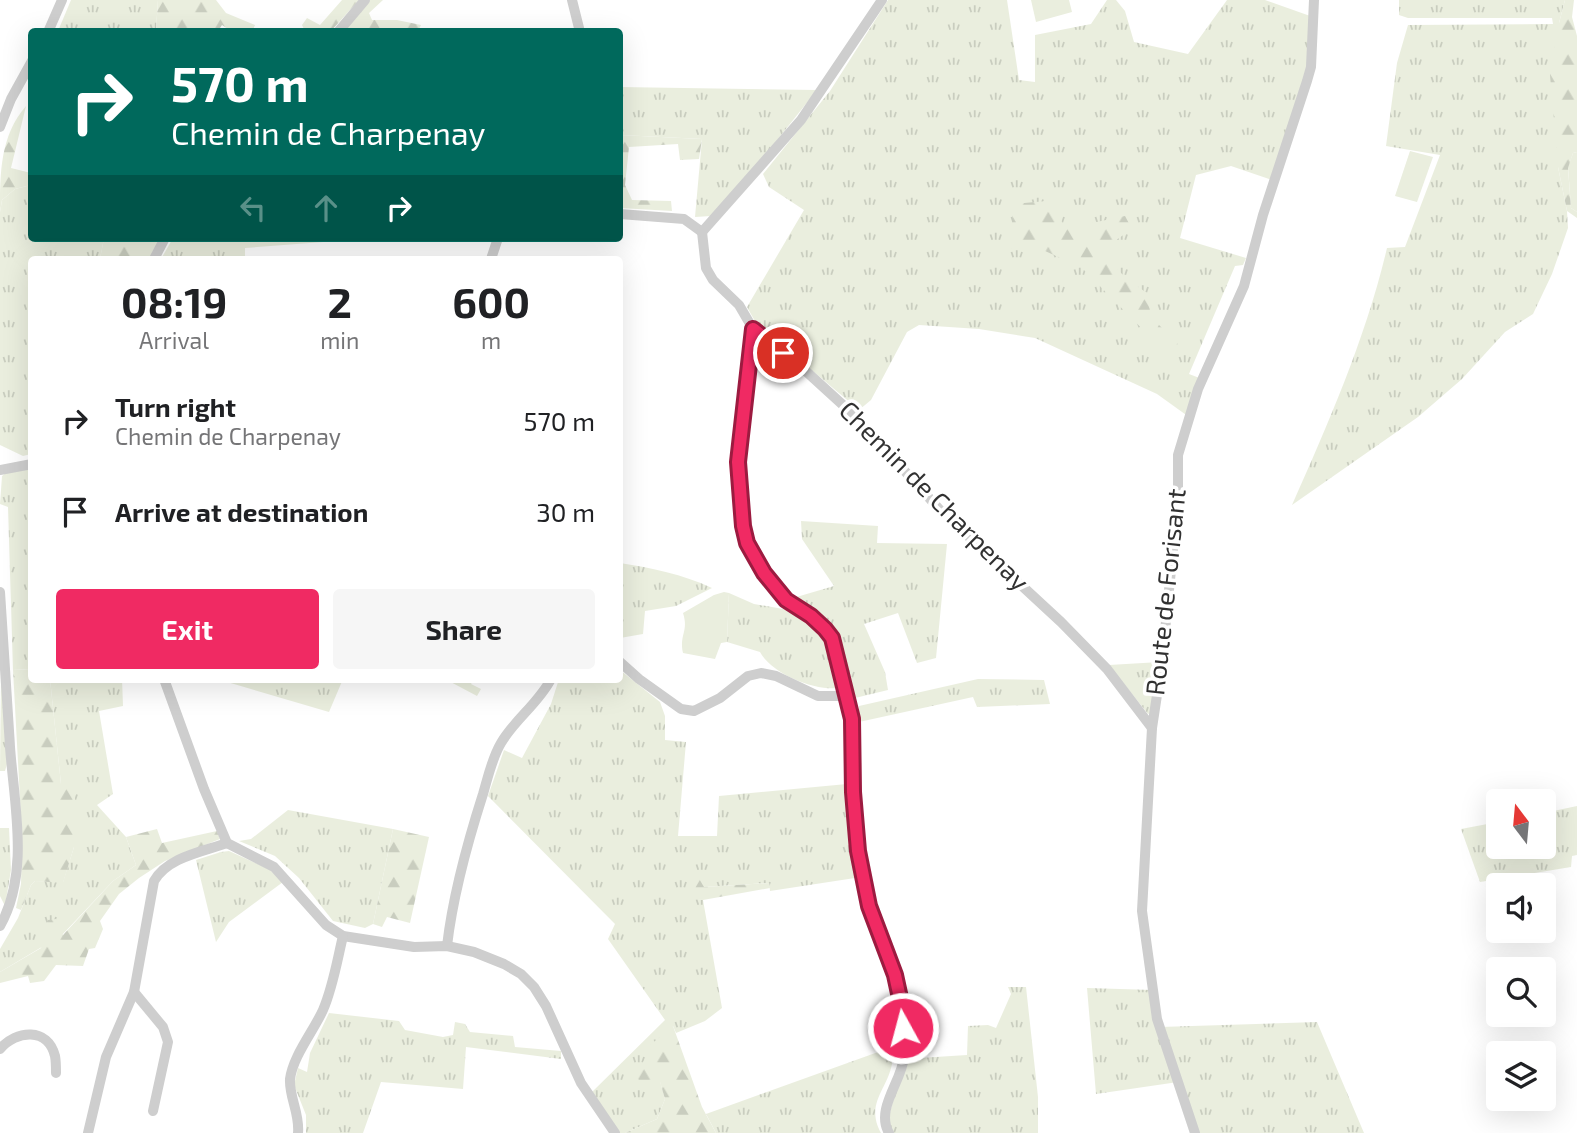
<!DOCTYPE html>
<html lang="en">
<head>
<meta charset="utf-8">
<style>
  body { margin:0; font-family:"Exo 2",sans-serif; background:#f6f6f6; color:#202124; height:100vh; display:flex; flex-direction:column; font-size:26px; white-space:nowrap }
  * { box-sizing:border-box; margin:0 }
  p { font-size:23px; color:#757577 }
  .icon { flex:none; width:38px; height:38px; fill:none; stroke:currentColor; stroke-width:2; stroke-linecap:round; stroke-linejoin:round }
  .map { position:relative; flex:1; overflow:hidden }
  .details { position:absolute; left:28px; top:256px; width:595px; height:427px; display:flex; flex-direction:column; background:#fff; border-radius:7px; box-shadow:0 7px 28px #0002 }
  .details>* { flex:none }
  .top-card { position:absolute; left:28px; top:28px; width:595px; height:214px; border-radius:7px; box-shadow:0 7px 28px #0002; background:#00695c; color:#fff; overflow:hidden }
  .needle { width:46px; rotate:344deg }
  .tools { position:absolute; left:1486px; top:789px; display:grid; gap:14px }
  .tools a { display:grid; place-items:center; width:70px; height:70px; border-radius:7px; background:#fff; box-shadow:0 7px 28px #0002; font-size:35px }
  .pin { position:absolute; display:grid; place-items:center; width:60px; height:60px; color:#fff; margin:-30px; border:4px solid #fff; border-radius:50%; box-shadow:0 2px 7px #0007 }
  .me { position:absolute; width:77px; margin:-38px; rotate:353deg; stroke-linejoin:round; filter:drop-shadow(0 0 5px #0008) }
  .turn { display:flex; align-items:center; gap:24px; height:147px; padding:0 28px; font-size:32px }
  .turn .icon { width:91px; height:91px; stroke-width:2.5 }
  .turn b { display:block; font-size:49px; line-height:60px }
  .lanes { display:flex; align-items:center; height:66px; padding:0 28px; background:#0003; justify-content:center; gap:35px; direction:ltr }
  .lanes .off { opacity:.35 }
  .eta { display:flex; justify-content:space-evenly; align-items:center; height:119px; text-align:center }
  .eta b { font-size:42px; font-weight:700; line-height:49px }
  .primary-button { display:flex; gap:14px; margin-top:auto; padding:14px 28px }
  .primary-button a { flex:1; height:80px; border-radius:7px; background:#f02a63; color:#fff; font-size:28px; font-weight:700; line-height:80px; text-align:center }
  .primary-button a+a { background:#f6f6f6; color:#202124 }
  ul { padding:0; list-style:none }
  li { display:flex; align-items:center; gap:21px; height:91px; padding:0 28px }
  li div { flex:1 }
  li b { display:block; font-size:26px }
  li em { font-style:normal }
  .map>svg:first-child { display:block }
  .grass { fill:url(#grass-tufts) }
  .forest { fill:url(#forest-firs) }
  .green { fill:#eaeede }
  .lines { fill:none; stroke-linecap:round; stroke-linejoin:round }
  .minor { stroke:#cecece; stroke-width:10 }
  .route-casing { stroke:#9c1b40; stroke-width:18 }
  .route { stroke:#f02a63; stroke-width:12 }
  .labels { text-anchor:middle; stroke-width:7; stroke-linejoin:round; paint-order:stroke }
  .street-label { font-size:26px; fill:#313131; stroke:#fff }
</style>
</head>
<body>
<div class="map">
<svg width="1577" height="1133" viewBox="0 0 1577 1133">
  <defs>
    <pattern id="grass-tufts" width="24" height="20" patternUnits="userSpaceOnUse" patternTransform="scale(1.75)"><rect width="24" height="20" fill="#eaeede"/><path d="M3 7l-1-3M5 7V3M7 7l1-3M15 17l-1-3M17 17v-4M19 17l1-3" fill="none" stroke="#c9cdbf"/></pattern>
    <pattern id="forest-firs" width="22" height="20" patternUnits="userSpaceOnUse" patternTransform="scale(1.75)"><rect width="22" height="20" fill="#eaeede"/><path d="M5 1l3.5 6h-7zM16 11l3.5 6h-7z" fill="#c9cdbf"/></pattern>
  </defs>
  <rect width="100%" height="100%" fill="#fff"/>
  <g class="grass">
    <path d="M71,0H158L156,31H58Z"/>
    <path d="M888,0H1007L1019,80L1035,82V35L1091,24L1107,0H1116L1125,11L1134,42L1188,54L1227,0H1265L1313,17L1311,67L1275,181L1231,166L1196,175L1180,238L1246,258L1243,265L1235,266L1189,374L1202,379L1189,417L1157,394L1035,338L979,329L919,325L907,332L871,400L859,410L756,323L747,307L804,210L769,187L763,174L830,91Z"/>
    <path d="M1399,0H1565L1559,23L1558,167L1567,211L1568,228L1552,274L1533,314L1505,332L1462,379L1418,417L1292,505C1329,422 1366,337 1387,248L1405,247L1440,155L1386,146L1397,63L1408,25L1553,24L1552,18H1408L1399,15Z"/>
    <path d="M620,87L817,90L758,164L711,216L695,217L702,139L620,135Z"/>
    <path d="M1577,152V212L1571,208L1568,167L1573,153Z"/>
    <path d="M31,185L32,238H104L100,259H32L31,454L23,456L0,445V212L2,200L15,189Z"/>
    <path d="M173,238H376L245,248V259H161Z"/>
    <path d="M31,468V669L13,670L8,507L0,504L2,476L7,472Z"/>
    <path d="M801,521L878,526L877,543L947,544L936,658L917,663L898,613L864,624L885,672L888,690L855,698L833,630L793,598L834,586L802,539Z"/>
    <path d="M620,563C652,568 682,574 712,588L676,606L645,611L643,634L620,638Z"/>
    <path d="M729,593L754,604L789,610L808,618L829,643L839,688C814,691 772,674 760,652L727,642Z"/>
    <path d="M1160,662L1153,712L1148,714L1109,665Z"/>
    <path d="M1,670L7,764L5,771H0Z"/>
    <path d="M620,670L660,702L665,716V740L686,742L678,836H717L719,796L847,784L855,878L770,891L769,883L704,887L693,898L703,900L722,1008L705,1021L676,1033L673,1026L660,1081L665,1099L657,1119L625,1133H618L592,1092L665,1020L608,939L615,924L488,796L504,750L522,758L551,704L559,679H620Z"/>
    <path d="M50,679H122L123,706L99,711L113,794L97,805L126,837L136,865L113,881L62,935L0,972V949L18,918L31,885L35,881L63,882L74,847L61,784Z"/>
    <path d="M217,679H343L329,712Z"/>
    <path d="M445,679H474L471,684L481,689L477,696Z"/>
    <path d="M978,679L1044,680L1050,704L977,707L973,697L859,722V706Z"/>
    <path d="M1577,806V855L1572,856L1571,867L1480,882L1461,829L1498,822V847H1544V813Z"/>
    <path d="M288,810L393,829L373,924L365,928L333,921L299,878L275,856L239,841L251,839Z"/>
    <path d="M0,828H9L11,870L5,906L0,896Z"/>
    <path d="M229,851L269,869L283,882L229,922L216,942L196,860L221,852Z"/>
    <path d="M1008,987H1026L1038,1097V1133H889L886,1128L904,1059L967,1055L968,1026L988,1025L996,1028L1011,994Z"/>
    <path d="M1087,988L1153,990L1160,1027L1317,1022L1364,1133H1195L1178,1082L1096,1094Z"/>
    <path d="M329,1013L399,1021L405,1030L443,1037L453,1035L455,1022L465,1024L470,1032L513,1036L515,1047L561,1051V1059L466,1047L463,1089L381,1082L363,1133H306V1115L294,1085L298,1068L307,1072L310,1053Z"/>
    <path d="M892,1047C892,1052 893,1058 892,1064C887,1090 865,1104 881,1133H716L706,1114Z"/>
  </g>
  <g class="forest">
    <path d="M158,0H216L226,13L255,25L252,31H231L222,25L218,31H156Z"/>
    <path d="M342,0H359L331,31H305L302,25L307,18L320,25Z"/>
    <path d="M369,0H383L369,13L372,20H397L421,25L418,31L393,29L345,32V28Z"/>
    <path d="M1565,0H1574L1572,17L1577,36V152L1573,153L1568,168L1571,208L1577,212V218L1567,211L1558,167L1550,75L1559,23Z"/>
    <path d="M26,106L11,168L31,173V185L15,189L2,200L0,212C0,173 0,136 26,106Z"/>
    <path d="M620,135L702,139L699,159L680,160L678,144L629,147L625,185L632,200L671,201L672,211L620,208Z"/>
    <path d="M1058,200L1063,229L1125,216L1132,229L1109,245C1110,270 1129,280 1147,293L1151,317L1178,344L1166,353L1081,267L1045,251L1042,241L1011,249L1013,204Z"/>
    <path d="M104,238H160L149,259H100Z"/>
    <path d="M31,669L32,679H50L61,784L73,786L82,842L74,847L63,883L35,881L31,885L21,910L16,908L21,884L22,836L13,670Z"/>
    <path d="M157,829L162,843L217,831L220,839L165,861L139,878L119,894L100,921L103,929L95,948L89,949L83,966L56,965L44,981L30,983L28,976L0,983V972L41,948L48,920L56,919L63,935L113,881L136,865L126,837Z"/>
    <path d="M393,829L429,837L410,923L387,917L382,927L373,924Z"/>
    <path d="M698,877L704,887L769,883L770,888L703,900L693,899L686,878Z"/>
    <path d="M673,1026L702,1107L716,1133H625L657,1119L665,1099L660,1082L643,1084L634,1075L648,1055L649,1046Z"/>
  </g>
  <g class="green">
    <path d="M1031,0H1069L1072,12L1036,22Z"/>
    <path d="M1410,151L1433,157L1417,202L1395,196Z"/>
    <path d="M724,592L729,593L727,642L721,643L715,659L683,653C679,634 689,632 683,613L714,595Z"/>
  </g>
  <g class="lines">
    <g class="minor">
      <path d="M572,0L580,32"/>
      <path d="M48,32L62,0"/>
      <path d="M338,32L365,0"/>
      <path d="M0,127L11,99L32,61"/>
      <path d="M620,214L684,219L702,232"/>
      <path d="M702,232L706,268L713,280L739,305L753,329L798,364L855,416L940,510L1061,622L1107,669L1152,728"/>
      <path d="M702,232L801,120L882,0"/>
      <path d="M154,259L165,238"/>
      <path d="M491,259L498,238"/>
      <path d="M753,329C744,403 717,512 767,576C773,584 780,594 787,600C814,623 827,621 838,658C843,677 850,700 852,720C856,764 851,808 858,852C865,897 881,931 894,974C903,1000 906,1030 904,1057C902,1081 875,1109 889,1133"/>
      <path d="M0,470L32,464"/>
      <path d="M0,592C3,643 7,695 10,747C14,804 30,873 0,926"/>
      <path d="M620,662L639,679L681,709L694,711L720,698L748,676L761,673L776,676L818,696H846"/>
      <path d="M164,679L204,789L227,843L274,867L326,925L343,936L414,947L447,946L474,952L504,964L521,974L534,987L546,1006L581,1083L615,1133"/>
      <path d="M447,946C453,894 467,844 483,794C488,777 492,758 501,743C515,719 538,704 551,679"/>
      <path d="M134,992L163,1027L168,1042L153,1111"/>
      <path d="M0,1049C16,1030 48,1027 55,1056C56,1061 56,1068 56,1073"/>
      <path d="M88,1133L106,1057L134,992L154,881C168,857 202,852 227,843"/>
      <path d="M298,1133C300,1114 289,1097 290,1079C293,1056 313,1032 323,1010C333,987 337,961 343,936"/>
      <path d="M1195,1133L1157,1019L1142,911L1152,728L1162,662L1178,498V455L1198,389L1244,286L1263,215L1307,81L1311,67L1314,0"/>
    </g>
  </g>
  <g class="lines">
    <defs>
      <path id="route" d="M783,353L753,329L738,462L743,526L747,543L764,573L786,600L811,616L825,629L832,638L852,719L853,792L858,851L869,906L895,975L903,1012V1028"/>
    </defs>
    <use href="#route" class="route-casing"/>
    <use href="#route" class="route"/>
  </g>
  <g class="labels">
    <g class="street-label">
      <text transform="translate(934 496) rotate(45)" y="9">Chemin de Charpenay</text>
      <text transform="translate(1166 592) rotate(-84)" y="9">Route de Forisant</text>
    </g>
  </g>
</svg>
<div class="tools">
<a><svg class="needle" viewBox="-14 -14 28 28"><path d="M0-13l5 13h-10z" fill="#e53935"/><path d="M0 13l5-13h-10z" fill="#757577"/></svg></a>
<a><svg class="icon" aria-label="sound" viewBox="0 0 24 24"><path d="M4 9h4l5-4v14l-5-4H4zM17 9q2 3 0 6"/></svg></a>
<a><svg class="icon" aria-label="search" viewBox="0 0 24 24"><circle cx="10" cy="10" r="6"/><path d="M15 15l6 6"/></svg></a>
<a><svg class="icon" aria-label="layers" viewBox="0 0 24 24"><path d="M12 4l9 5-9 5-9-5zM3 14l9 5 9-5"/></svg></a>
</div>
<div class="pin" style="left:783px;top:353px;background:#d93025"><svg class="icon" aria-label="arrive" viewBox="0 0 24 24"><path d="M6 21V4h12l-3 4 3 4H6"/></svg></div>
<svg class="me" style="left:903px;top:1028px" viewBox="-20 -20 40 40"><circle r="17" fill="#f02a63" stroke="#fff" stroke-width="3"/><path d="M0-11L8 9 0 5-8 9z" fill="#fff"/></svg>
<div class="top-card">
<div class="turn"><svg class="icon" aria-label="right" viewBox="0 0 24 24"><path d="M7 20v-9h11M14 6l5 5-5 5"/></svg><div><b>570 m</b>Chemin de Charpenay</div></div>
<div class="lanes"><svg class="icon off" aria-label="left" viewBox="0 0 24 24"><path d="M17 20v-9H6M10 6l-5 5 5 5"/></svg><svg class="icon off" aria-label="ahead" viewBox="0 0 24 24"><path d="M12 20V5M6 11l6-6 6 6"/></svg><svg class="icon" aria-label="right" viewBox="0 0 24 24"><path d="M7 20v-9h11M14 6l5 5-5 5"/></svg></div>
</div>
<section class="details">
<div class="eta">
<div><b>08:19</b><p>Arrival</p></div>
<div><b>2</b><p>min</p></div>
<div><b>600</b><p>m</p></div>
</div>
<ul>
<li><svg class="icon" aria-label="right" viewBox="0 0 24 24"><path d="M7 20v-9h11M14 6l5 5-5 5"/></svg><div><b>Turn right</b><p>Chemin de Charpenay</p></div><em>570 m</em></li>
<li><svg class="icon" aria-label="arrive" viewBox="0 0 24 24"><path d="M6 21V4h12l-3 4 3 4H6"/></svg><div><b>Arrive at destination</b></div><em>30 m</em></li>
</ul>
<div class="primary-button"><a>Exit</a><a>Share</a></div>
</section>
</div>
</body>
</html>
